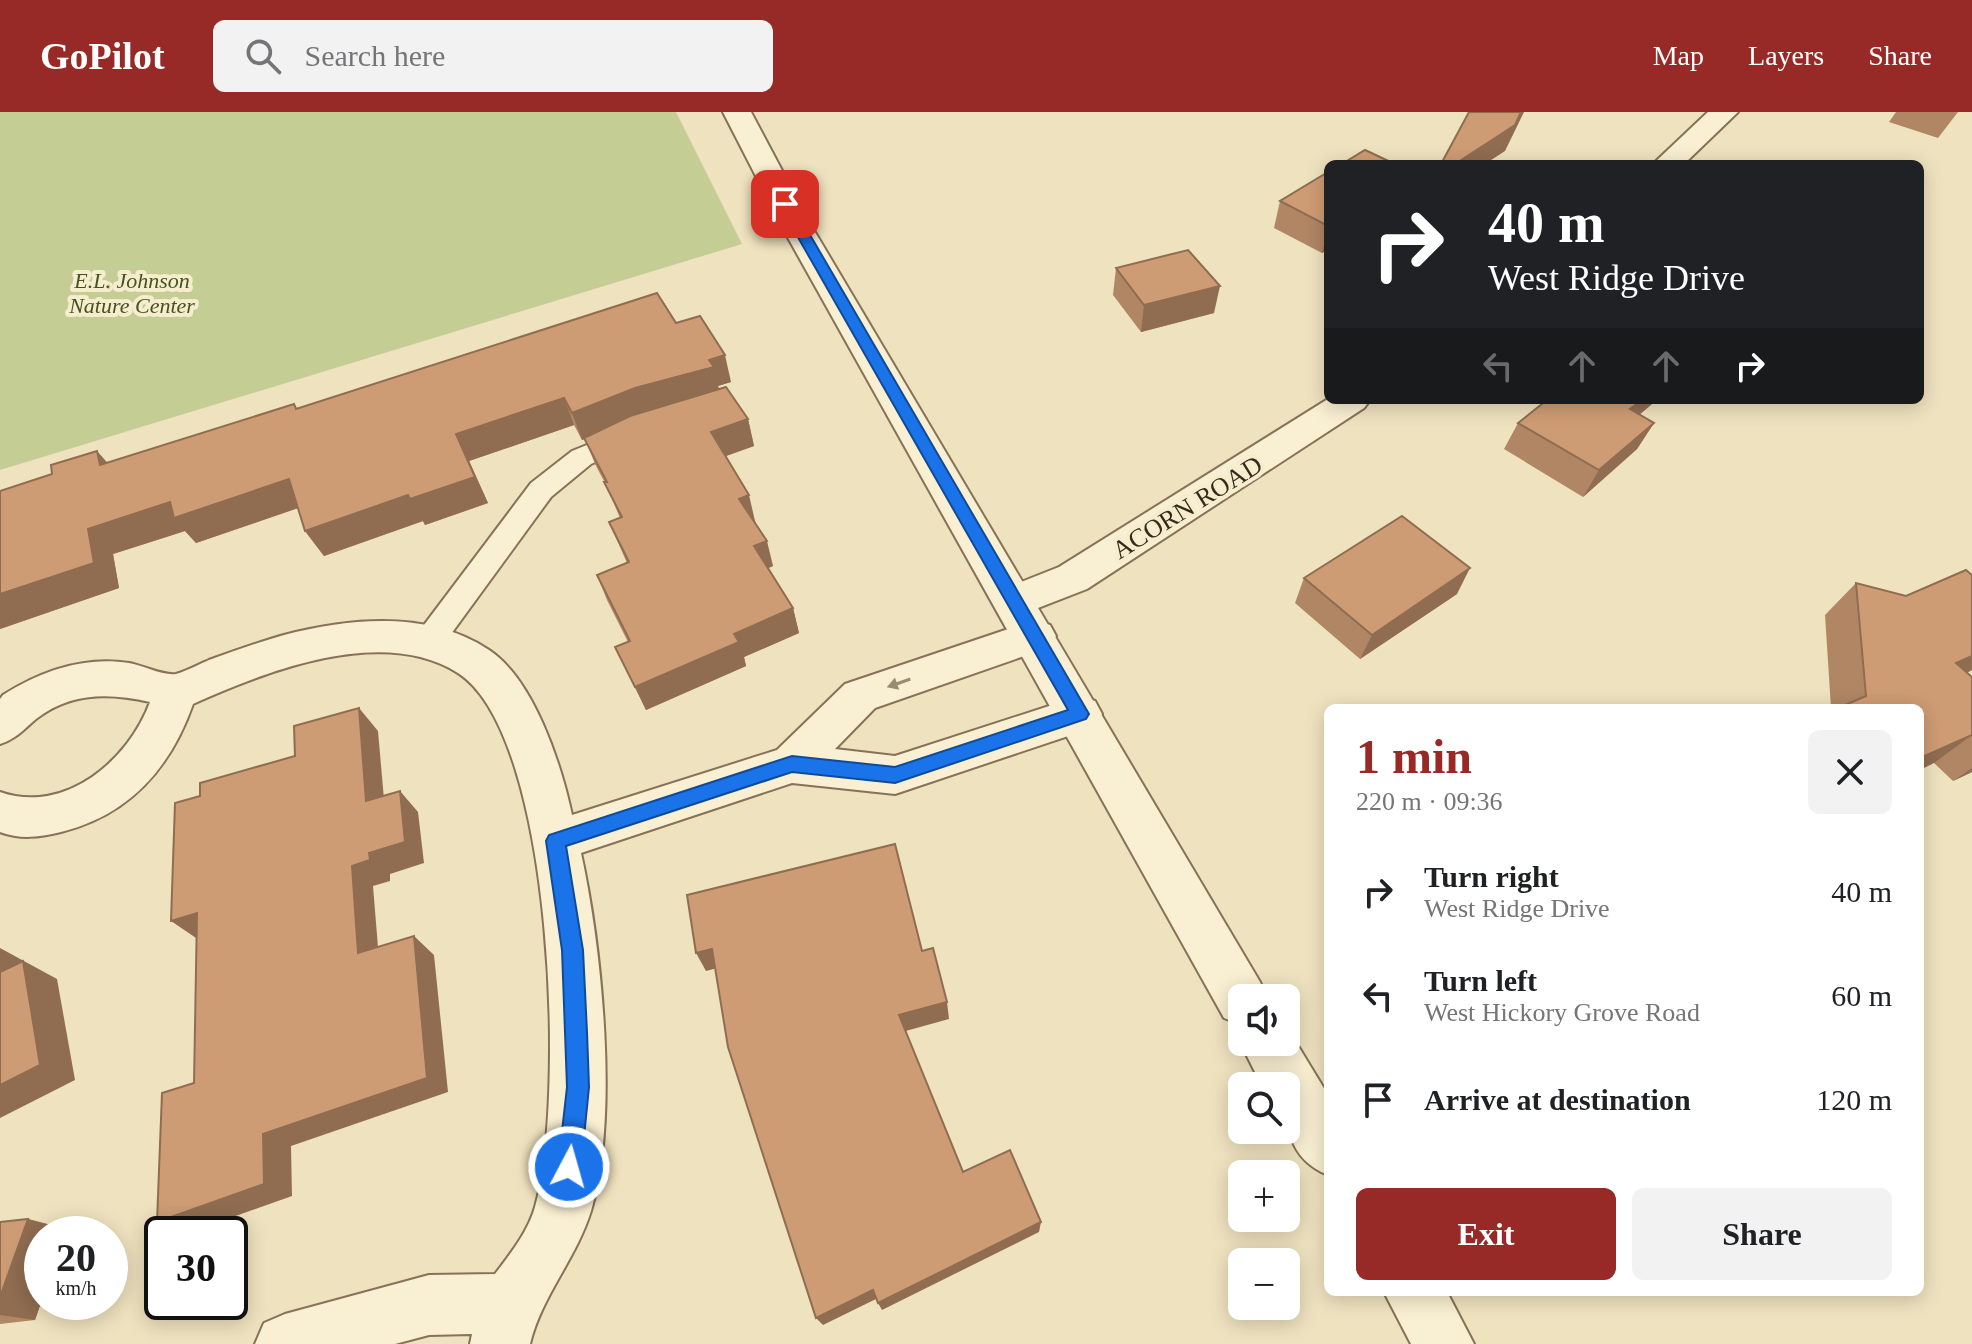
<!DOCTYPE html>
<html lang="en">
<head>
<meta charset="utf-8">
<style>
  body { margin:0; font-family:Georgia,serif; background:#f2f2f2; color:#202124; height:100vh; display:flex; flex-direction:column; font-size:30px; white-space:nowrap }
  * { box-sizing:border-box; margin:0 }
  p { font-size:26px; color:#757577 }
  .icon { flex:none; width:44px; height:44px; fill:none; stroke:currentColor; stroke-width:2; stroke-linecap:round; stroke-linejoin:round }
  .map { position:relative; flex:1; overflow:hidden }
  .panel { position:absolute; left:1324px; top:592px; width:600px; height:592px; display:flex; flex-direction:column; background:#fff; border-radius:12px; box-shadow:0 4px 20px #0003 }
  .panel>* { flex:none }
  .guide { position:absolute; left:1324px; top:48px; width:600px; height:244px; border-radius:12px; box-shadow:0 4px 20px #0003; background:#202124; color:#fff; overflow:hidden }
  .controls { position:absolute; left:1228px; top:872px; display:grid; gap:16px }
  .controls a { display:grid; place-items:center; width:72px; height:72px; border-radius:12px; background:#fff; box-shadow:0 4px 20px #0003; font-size:40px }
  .speed { position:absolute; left:24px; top:1104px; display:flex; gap:16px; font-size:40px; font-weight:700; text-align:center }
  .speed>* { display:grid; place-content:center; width:104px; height:104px; border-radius:50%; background:#fff; box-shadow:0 4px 20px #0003; line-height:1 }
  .speed small { font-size:20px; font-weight:400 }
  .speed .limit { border:4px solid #111; border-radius:12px; background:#fff; color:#111 }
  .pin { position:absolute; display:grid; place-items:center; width:68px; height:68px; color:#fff; margin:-34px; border-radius:16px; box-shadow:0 4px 12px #0006 }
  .me { position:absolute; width:88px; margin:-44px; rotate:6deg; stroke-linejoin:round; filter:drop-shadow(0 0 6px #0008) }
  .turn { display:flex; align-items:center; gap:28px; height:168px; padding:0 32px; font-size:36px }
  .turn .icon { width:104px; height:104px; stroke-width:2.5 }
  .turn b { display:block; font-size:56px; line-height:68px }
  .lanes { display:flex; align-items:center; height:76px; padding:0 32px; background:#0003; justify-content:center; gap:40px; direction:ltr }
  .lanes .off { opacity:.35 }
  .round { display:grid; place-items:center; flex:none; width:84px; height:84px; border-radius:12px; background:#f2f2f2 }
  .head { display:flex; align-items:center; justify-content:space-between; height:136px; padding:0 32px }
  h1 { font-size:48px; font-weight:700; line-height:60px; color:#972926 }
  .primary-button { display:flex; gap:16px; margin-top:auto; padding:16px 32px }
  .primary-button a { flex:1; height:92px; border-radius:12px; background:#972926; color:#fff; font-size:32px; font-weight:700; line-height:92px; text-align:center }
  .primary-button a+a { background:#f2f2f2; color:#202124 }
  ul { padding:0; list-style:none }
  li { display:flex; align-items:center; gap:24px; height:104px; padding:0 32px }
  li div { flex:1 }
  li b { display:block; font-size:30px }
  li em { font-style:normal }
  header { display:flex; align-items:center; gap:48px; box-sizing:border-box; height:112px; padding:0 40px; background:#972926; color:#fff }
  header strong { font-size:38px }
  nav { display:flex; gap:44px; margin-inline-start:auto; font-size:28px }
  .search { width:560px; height:72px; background:#f2f2f2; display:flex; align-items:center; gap:20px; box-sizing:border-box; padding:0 28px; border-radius:12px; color:#757577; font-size:30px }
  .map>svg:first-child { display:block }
  .green { fill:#c4cd93 }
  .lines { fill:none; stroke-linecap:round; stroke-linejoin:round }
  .service-casing { stroke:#877257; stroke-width:4 }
  .minor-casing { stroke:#877257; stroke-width:4 }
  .tertiary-casing { stroke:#877257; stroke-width:4 }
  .service { fill:#f9efd2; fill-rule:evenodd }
  .minor { fill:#f9efd2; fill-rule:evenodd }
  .tertiary { fill:#f9efd2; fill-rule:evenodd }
  .wall { fill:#b18664 }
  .shaded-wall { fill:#906d51 }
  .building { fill:#ce9c74; stroke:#906d51; stroke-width:2 }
  .oneway { fill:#988c77 }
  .route { fill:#1a73e8; stroke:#114b97; stroke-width:2 }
  .labels { text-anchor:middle; stroke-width:8; stroke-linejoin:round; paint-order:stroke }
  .far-park-label { font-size:22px; font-style:italic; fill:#455322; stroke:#f6ecce }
  .street-label { font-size:26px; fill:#362a1c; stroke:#f6ecce }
</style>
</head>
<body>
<header>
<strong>GoPilot</strong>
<div class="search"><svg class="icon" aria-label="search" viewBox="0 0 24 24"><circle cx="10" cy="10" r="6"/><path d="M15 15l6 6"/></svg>Search here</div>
<nav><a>Map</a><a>Layers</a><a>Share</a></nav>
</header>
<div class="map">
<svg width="1972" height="1232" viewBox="0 0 1972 1232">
  <rect width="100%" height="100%" fill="#efe2bf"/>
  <path class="green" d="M0,0H676L742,132L0,358Z"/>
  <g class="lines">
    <defs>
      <path id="service" d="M629,316L638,319L642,325L638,331L591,352L551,385L440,537L429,541L418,537L414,529L418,521L531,371L572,339Z"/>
      <g id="minor">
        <path d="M1708,0H1738L1684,52H1653Z"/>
        <path d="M1328,287L1370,288L1364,296L1087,477L1015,505L1001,500L995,489L1001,478L1059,455Z"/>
        <path d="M1035,508L1050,513L1056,524L1050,535L875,596L835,637L895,644L1080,584L1095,589L1102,602L1095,615L895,682L792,671L581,741C602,837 619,1006 591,1099C576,1147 541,1185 530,1232H470L472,1222L429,1223L395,1232H255L264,1211L285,1202L429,1163L495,1162C510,1142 528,1120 535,1095C565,993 555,623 458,561C383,513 266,559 193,592C170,657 129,703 61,720C40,725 21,728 0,720V680C65,703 129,648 150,590C109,581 71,580 36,607C23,618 16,627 0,632V587L3,583C41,559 84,544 129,551C142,553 163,564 176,562C187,559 199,552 209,548C234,539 259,530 284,523C350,506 429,498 489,538C534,568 561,652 572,703L777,638L845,572Z"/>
      </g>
      <g id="tertiary">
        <path d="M723,0H751L812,115L1260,870L1267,886H1242V913L1224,906L782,115Z"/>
        <path d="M1286,914L1328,983V1063C1287,1046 1286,1013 1286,974H1262L1240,930L1242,925V930H1286Z"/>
        <path d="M1384,1180H1447L1474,1232H1411Z"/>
      </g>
    </defs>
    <use href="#service" class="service-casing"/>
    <use href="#minor" class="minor-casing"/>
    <use href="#tertiary" class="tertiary-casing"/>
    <use href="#service" class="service"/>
    <use href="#minor" class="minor"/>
    <use href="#tertiary" class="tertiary"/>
  </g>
  <g class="wall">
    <path d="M1896,0H1958L1938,26L1889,10Z"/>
    <path d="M1328,60V137L1322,141L1274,116L1280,89Z"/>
    <path d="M1116,156L1214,201L1141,220L1113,183Z"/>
    <path d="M676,211L731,270L718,274L719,277L748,307L754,334L725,344L755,409L773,454L768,456L793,496L799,521L744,545L746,554L646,598L615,535L628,530L607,488L597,463L627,451L609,410L620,406L606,373L595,352L585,327L582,328L574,313L469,349L488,391L425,413L423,409L324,444L305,419L298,396L196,431L185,419L113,442L119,476L0,517V379L52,362L108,351L294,292L297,296Z"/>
    <path d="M1640,303L1654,311L1637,337L1583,385L1504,337L1518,311Z"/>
    <path d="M1304,466L1457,482L1360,547L1295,491Z"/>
    <path d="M1856,471L1972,558L1967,561L1972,623V660L1953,669L1934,651L1920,596H1831L1825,503Z"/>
    <path d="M28,1107L66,1117L35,1208L0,1212V1110Z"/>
  </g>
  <g class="shaded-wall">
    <path d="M1521,0H1524L1505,39L1485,52H1455Z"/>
    <path d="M1328,118V137L1322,141Z"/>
    <path d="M1220,174L1214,201L1141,220L1144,193Z"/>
    <path d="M725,243L731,270L718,274L720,281L644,303L582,328L572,301L635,276Z"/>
    <path d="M564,286L574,313L469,349L488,391L425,413L423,409L324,444L305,419L408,383L456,322Z"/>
    <path d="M1642,288H1657L1614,324L1630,297Z"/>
    <path d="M748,307L754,334L718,347L711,320Z"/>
    <path d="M1654,311L1637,337L1583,385L1599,358Z"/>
    <path d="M97,339L120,365L100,353Z"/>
    <path d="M289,367L307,393L196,431L185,419L113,442L119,476L0,517V482L88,417L170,390Z"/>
    <path d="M749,383L755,409L746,413L739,387Z"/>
    <path d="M767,429L773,454L760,460L754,434Z"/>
    <path d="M1470,456L1457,482L1360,547L1372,523Z"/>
    <path d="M793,496L799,521L744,545L746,554L646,598L635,575L734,522Z"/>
    <path d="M1972,544V558L1920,581L1956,551Z"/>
    <path d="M359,596L378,619L386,710L366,689Z"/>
    <path d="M1972,623L1934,651L1920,658V646Z"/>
    <path d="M1972,656V660L1953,669Z"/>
    <path d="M400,679L418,700L424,751L390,762V769L373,774L380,860L358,841L352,754L369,741Z"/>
    <path d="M197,801L199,828L171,809Z"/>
    <path d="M414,824L434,843L448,980L291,1034L292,1084L190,1120L157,1110L263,1022Z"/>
    <path d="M0,836L57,867L75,968L0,1006Z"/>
    <path d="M712,837L721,855L706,859L696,841Z"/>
    <path d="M947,890L949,907L902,920L899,903Z"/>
    <path d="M28,1107L66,1117L65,1122H42V1188L35,1208L0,1203V1185Z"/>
    <path d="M1041,1110L1039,1120L882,1198L878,1191Z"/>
    <path d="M873,1178L878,1186L823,1213L816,1206Z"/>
  </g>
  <g class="building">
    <path d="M1469,0H1521L1515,13L1455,52H1441Z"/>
    <path d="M1365,38L1395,52H1342Z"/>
    <path d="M1328,60V114L1280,89Z"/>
    <path d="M1188,138L1220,174L1144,193L1116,156Z"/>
    <path d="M657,181L676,211L700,204L725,243L709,248L714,255L635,276L572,301L564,286L456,322L475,365L410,387L408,383L305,419L289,367L174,406L170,390L88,417L94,451L0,482V379L52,362L51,353L97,339L100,353L294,292L296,297Z"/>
    <path d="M726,275L748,307L711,320L749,383L739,387L767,429L754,434L793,496L734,522L739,530L635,575L615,535L630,529L597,463L629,450L609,410L622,405L604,370H607L584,326L630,304Z"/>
    <path d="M1547,288H1642L1630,297L1654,311L1599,358L1518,311Z"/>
    <path d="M1402,404L1470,456L1372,523L1304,466Z"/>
    <path d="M1966,458L1972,463V544L1956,551L1972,565V623L1920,646V596H1838L1866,584L1856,471L1906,484Z"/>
    <path d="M359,596L366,689L400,679L405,730L369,741L370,748L352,754L358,841L414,824L427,966L263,1022L264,1072L157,1110L162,981L194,971L197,801L171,809L175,691L200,684V671L295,644L294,614Z"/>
    <path d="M895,732L922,839L933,836L947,890L899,903L963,1060L1010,1038L1041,1110L878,1191L873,1178L816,1206L728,935L712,837L696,841L687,783Z"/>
    <path d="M23,849L40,953L0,973V860Z"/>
    <path d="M28,1107L0,1185V1110Z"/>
  </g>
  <defs><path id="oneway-solid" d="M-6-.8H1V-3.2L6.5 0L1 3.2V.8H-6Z" transform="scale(2)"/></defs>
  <use class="oneway" href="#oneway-solid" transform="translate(899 571) rotate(161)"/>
  <path class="route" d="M781,89L792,92L1089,602L1086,607L895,671L792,660L566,734L583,838L587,920L589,975L581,1055L578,1063L569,1067L561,1063L558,1055L567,975L565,920L562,838L546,729L549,723L792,644L895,655L1068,598L779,92Z"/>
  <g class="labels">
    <g class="far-park-label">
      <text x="132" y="176">E.L. Johnson<tspan x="132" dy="25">Nature Center</tspan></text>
    </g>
    <g class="street-label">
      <text transform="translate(1187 395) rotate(-32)" y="9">ACORN ROAD</text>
    </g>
  </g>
</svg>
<div class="controls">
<a><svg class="icon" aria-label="sound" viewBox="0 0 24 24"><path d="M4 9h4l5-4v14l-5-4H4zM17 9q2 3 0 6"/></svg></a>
<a><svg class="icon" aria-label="search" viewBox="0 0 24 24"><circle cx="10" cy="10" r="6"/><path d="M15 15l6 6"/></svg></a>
<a>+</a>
<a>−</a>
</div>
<div class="speed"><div>20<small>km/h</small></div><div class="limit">30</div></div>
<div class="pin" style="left:785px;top:92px;background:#d93025"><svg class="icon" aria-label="arrive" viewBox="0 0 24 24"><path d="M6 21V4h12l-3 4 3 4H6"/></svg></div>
<svg class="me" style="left:569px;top:1055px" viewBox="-20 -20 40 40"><circle r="17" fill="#1a73e8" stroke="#fff" stroke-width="3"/><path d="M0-11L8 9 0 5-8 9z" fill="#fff"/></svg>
<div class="guide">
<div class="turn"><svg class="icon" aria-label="right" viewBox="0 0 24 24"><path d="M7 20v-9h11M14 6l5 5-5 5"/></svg><div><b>40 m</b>West Ridge Drive</div></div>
<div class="lanes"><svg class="icon off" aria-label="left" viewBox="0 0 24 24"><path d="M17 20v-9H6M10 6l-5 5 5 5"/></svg><svg class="icon off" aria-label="ahead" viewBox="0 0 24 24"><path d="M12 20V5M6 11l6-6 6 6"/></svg><svg class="icon off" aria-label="ahead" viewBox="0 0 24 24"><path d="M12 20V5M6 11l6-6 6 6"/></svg><svg class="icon" aria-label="right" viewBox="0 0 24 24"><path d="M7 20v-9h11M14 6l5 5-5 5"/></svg></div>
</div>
<section class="panel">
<div class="head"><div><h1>1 min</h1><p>220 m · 09:36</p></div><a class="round"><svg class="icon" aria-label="close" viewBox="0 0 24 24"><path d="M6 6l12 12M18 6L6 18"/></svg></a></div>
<ul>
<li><svg class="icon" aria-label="right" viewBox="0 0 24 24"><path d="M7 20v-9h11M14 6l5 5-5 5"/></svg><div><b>Turn right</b><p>West Ridge Drive</p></div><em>40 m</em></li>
<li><svg class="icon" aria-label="left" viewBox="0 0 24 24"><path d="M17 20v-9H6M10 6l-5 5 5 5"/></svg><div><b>Turn left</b><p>West Hickory Grove Road</p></div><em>60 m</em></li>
<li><svg class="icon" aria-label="arrive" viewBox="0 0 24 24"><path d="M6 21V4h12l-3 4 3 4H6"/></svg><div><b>Arrive at destination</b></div><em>120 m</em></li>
</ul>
<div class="primary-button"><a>Exit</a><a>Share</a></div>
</section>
</div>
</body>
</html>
